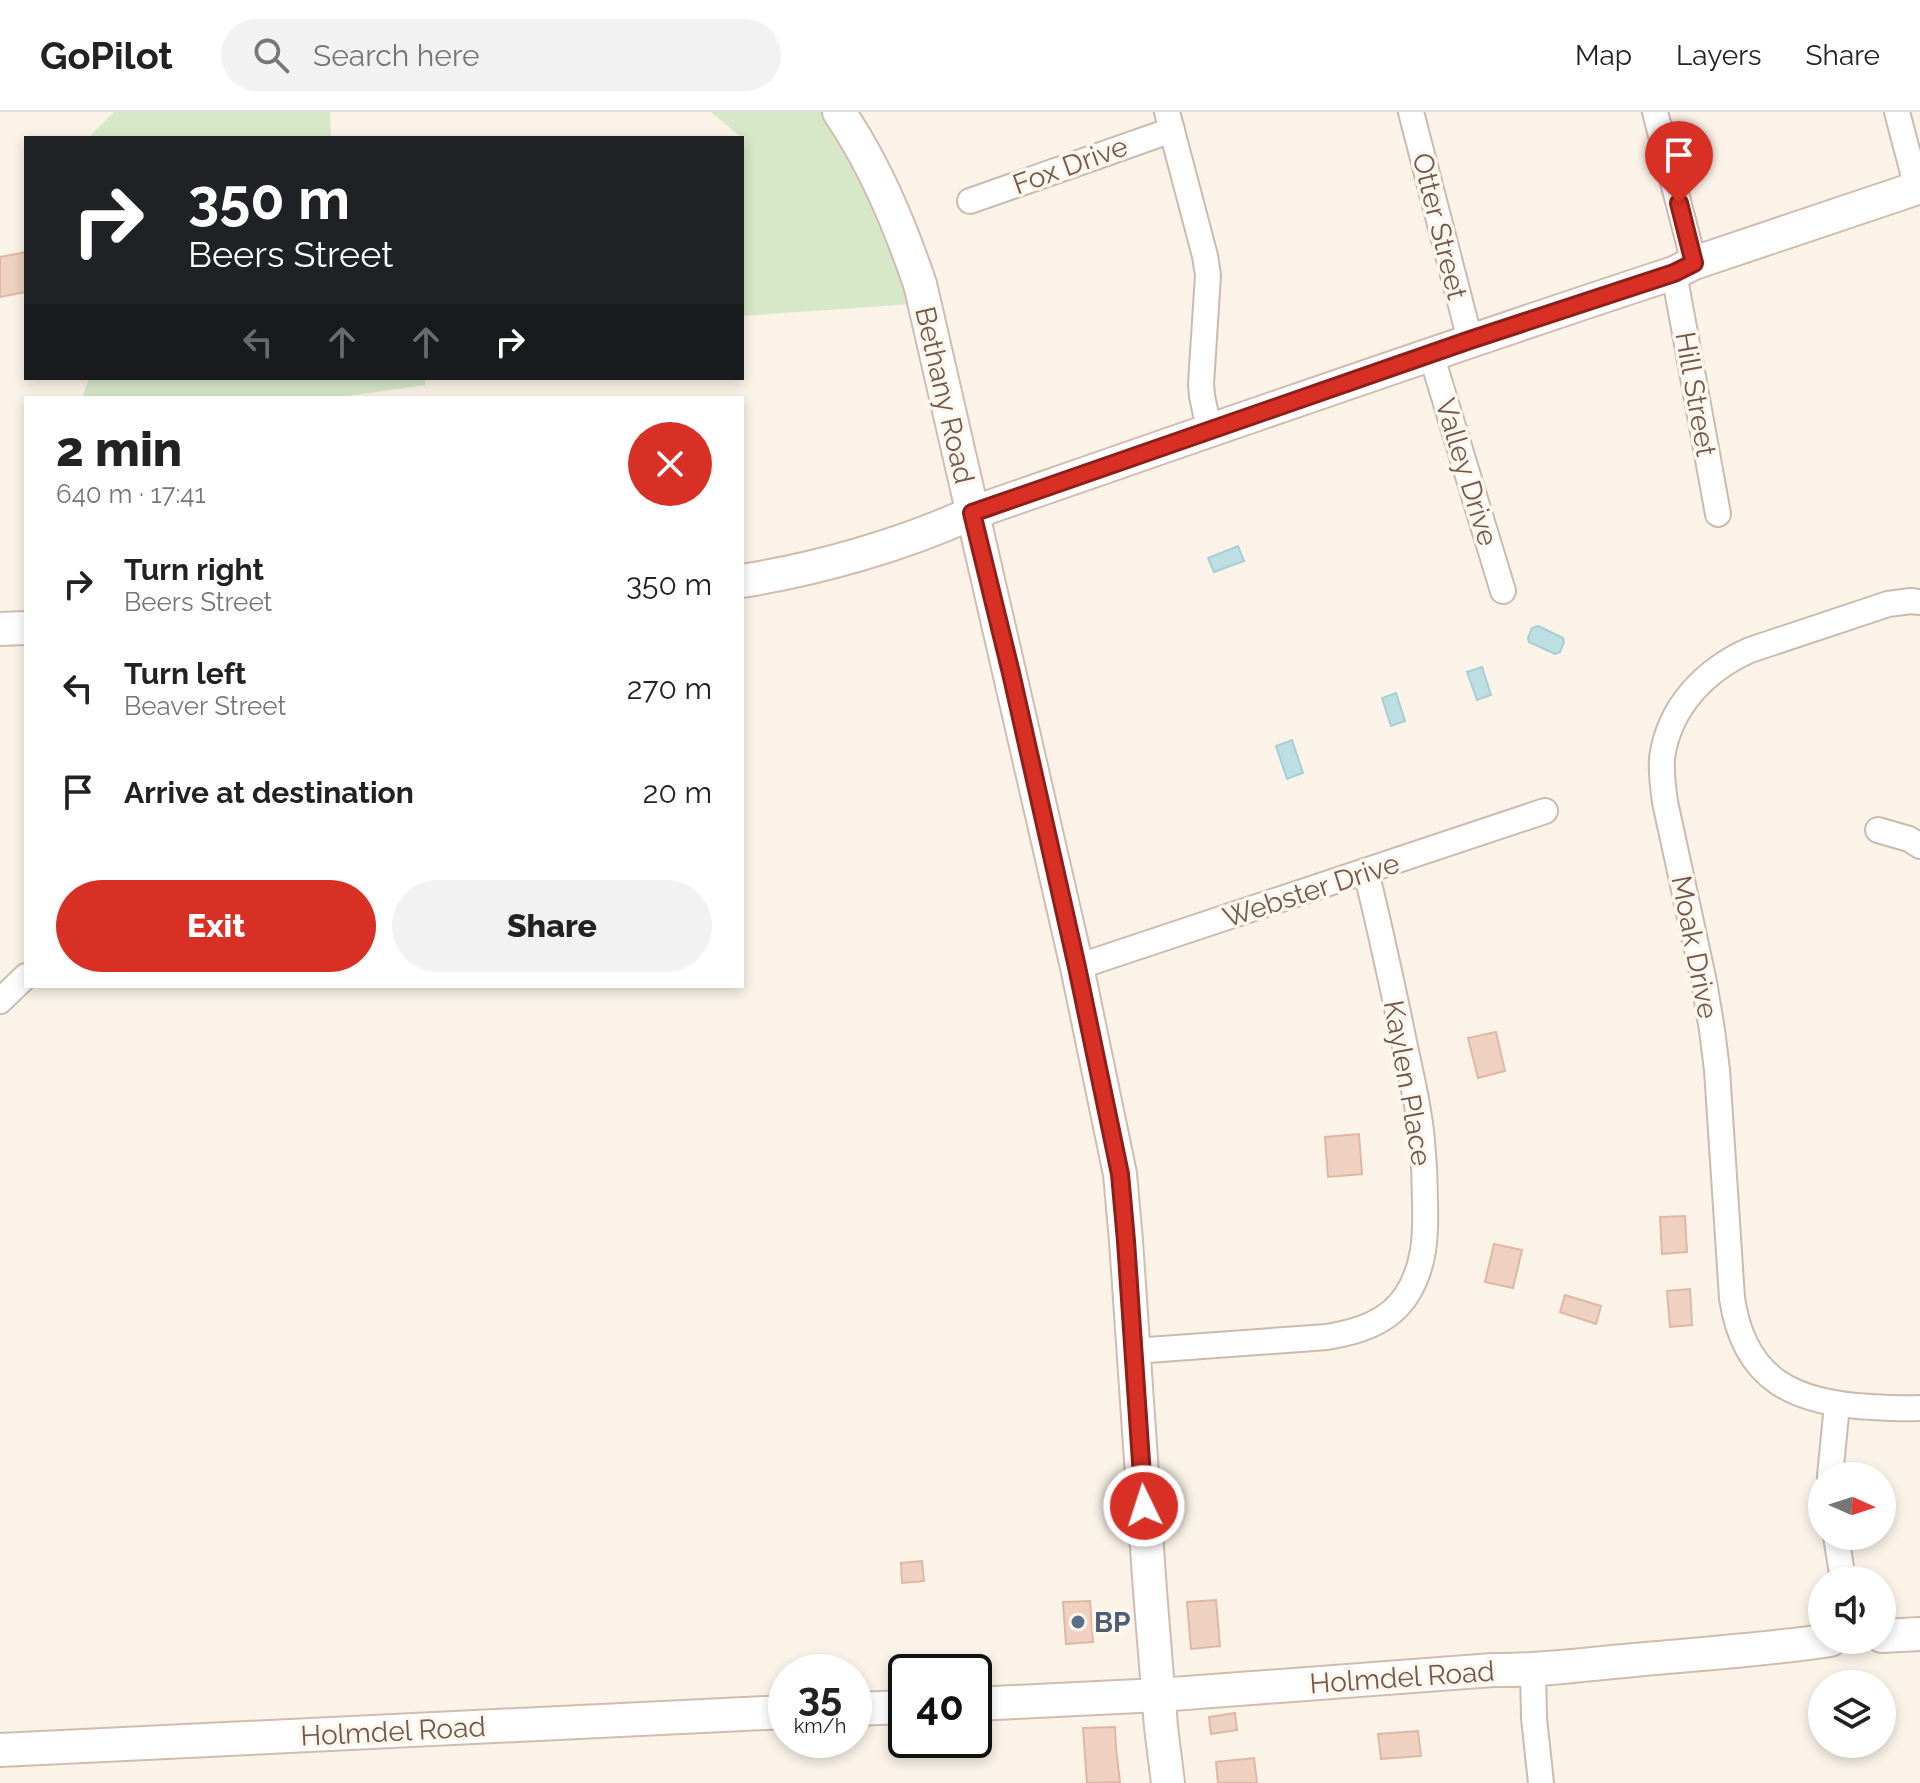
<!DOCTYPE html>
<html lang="en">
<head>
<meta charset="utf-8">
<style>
  body { margin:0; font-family:Raleway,sans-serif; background:#f2f2f2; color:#222; height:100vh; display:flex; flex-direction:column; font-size:30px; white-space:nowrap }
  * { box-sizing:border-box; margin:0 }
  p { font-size:26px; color:#767676 }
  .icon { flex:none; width:44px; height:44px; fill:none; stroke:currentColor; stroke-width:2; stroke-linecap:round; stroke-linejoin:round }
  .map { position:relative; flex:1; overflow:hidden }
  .side { position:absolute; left:24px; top:284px; width:720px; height:592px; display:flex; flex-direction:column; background:#fff; border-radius:0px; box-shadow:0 4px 12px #0003 }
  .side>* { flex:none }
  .hud { position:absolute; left:24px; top:24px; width:720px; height:244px; border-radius:0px; box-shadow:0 4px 12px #0003; background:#202124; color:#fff; overflow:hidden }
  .needle { width:52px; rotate:93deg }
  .tools { position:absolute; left:1808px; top:1350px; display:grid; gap:16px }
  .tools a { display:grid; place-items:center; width:88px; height:88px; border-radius:50%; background:#fff; box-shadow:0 4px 12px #0003; font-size:40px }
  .speed { position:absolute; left:768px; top:1542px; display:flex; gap:16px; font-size:40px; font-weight:700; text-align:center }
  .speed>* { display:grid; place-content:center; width:104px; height:104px; border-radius:50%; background:#fff; box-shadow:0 4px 12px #0003; line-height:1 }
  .speed small { font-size:20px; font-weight:400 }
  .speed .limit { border:4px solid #111; border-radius:12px; background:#fff; color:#111 }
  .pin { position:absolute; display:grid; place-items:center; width:68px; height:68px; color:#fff; margin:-82px -34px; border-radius:50% 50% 50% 0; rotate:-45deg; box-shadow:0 0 8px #0007 }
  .pin .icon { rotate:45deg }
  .me { position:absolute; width:88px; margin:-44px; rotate:356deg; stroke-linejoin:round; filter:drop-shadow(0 0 6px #0008) }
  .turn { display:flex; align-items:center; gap:28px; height:168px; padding:0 32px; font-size:36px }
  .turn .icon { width:104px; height:104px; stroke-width:2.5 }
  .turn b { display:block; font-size:56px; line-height:68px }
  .lanes { display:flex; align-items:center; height:76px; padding:0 32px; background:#0003; justify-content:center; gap:40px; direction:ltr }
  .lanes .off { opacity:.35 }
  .round { display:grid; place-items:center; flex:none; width:84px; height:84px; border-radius:42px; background:#f2f2f2 }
  .head { display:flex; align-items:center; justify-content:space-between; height:136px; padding:0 32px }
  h1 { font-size:48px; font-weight:800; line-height:60px }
  .action { display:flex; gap:16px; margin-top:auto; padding:16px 32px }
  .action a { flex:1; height:92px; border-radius:48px; background:#d93025; color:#fff; font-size:32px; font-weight:800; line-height:92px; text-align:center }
  .action a+a { background:#f2f2f2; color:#222 }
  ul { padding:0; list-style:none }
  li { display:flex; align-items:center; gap:24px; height:104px; padding:0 32px }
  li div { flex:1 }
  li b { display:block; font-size:30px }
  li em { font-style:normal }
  header { display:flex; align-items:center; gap:48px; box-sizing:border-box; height:112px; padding:0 40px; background:#fff; border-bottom:2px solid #e0e0e0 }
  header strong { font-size:38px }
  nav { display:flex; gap:44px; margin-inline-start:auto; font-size:28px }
  .search { width:560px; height:72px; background:#f2f2f2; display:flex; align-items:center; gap:20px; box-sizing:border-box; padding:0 28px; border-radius:44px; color:#767676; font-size:30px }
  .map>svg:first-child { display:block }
  .green { fill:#d6e8c7 }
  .water { fill:#bddfe3; stroke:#a4cfd4; stroke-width:2 }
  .building { fill:#eed1c1; stroke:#e0b7a3; stroke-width:2 }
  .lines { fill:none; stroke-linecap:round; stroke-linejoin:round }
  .street-casing { stroke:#ccbaae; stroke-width:28 }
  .secondary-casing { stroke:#d1bcaf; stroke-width:36 }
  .street { stroke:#fff; stroke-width:24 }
  .secondary { stroke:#fff; stroke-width:32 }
  .route-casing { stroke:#8d1f18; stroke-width:20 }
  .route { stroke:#d93025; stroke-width:14 }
  .service-dot { fill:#5c6f8a; stroke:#fef7ee; stroke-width:3 }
  .labels { text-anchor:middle; stroke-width:7; stroke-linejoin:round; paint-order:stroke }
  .street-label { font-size:28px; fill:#73594d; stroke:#fef7ee }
  .service-label { font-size:28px; font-weight:bold; fill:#4e5e75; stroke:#fef7ee; text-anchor:start }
</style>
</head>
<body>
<header>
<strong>GoPilot</strong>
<div class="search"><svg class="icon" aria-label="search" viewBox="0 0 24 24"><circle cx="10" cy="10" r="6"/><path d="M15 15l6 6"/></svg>Search here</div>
<nav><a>Map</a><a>Layers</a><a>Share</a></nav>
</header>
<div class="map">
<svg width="1920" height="1671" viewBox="0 0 1920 1671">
  <rect width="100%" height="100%" fill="#fbf3e8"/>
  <g class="green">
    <path d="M114,0H330L331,26H88Z"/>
    <path d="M711,0H842L927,191L742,204V26Z"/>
    <path d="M89,266H425V273L334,286H82Z"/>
  </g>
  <g class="water">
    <path d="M1238,434L1244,449L1214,460L1208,446Z"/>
    <path d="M1538,514L1563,526L1564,530L1560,540L1555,542L1529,530L1528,526L1532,516Z"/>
    <path d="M1482,555L1491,583L1477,588L1467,560Z"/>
    <path d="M1396,581L1405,609L1391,614L1382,586Z"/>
    <path d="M1292,628L1303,661L1287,667L1276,634Z"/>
  </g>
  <g class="building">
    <path d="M26,140V180L0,185V145Z"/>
    <path d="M1496,920L1505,959L1478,966L1468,926Z"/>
    <path d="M1359,1022L1362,1062L1328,1065L1325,1025Z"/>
    <path d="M1685,1104L1687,1140L1662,1142L1660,1105Z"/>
    <path d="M1494,1132L1522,1138L1513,1176L1485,1170Z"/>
    <path d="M1690,1177L1692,1213L1670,1215L1667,1179Z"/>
    <path d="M1565,1183L1601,1194L1596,1212L1560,1200Z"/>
    <path d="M922,1449L924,1469L902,1471L901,1451Z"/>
    <path d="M1216,1488L1220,1534L1191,1537L1187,1490Z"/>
    <path d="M1090,1489L1093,1530L1066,1532L1063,1490Z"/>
    <path d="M1235,1601L1237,1618L1211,1622L1209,1605Z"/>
    <path d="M1115,1615L1116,1636L1120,1670L1087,1671L1083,1616Z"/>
    <path d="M1418,1619L1421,1644L1381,1647L1378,1622Z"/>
    <path d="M1254,1646L1257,1671H1218L1216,1650Z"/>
  </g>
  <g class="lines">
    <defs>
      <g id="street">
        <path d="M1167,0L1205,144L1208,163L1201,272L1202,284L1209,317"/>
        <path d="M1411,0L1470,228"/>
        <path d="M1655,0L1694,151"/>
        <path d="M1897,0L1917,76"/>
        <path d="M970,89L1172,18"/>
        <path d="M1674,161L1718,402"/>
        <path d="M1431,242L1503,479"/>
        <path d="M1920,490L1911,489L1888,492L1750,538C1705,558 1669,595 1662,646C1661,661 1663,676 1665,690L1704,870L1712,918L1717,958L1732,1186C1744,1268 1794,1291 1871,1295C1887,1296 1904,1297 1920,1296"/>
        <path d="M1878,718L1909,727L1920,734"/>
        <path d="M1077,855L1545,699"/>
        <path d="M0,889L26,864"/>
        <path d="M1134,1239L1327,1225C1357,1220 1388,1211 1406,1184C1425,1155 1426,1123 1425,1090C1425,1069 1424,1049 1422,1029C1419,991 1408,952 1401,915C1390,863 1379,811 1366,760"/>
        <path d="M1830,1364L1837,1293"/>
        <path d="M1836,1424L1843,1468"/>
        <path d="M1533,1559L1534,1606L1541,1671"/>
      </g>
      <g id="secondary">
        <path d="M839,0C875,53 899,111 920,172L1077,855L1120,1062L1126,1129L1150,1479L1161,1615L1168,1671"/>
        <path d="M742,469C817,457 903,433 972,401C1205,320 1439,238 1674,161L1694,151L1920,75"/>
        <path d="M0,517L26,516"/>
        <path d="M1882,1524L1920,1522"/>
        <path d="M974,1592L1159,1583L1493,1558C1540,1559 1587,1552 1634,1548C1699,1542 1765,1538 1830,1528"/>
        <path d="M854,1597L906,1595"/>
        <path d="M0,1638L786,1600"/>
      </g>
    </defs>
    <use href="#street" class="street-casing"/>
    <use href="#secondary" class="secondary-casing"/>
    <use href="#street" class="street"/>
    <use href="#secondary" class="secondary"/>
  </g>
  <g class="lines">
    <defs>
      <path id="route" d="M1144,1394L1126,1129L1120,1062L1077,855L1011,561L972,401L1470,228L1674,161L1694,151L1679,91"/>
    </defs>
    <use href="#route" class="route-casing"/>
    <use href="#route" class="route"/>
  </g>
  <circle class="service-dot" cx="1078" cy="1510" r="8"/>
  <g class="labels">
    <g class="street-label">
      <text transform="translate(1070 53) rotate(-20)" y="10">Fox Drive</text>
      <text transform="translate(1440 114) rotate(76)" y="10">Otter Street</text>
      <text transform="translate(1696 282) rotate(80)" y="10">Hill Street</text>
      <text transform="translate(945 283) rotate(77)" y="10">Bethany Road</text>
      <text transform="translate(1467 360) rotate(73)" y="10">Valley Drive</text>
      <text transform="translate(1311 778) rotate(-18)" y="10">Webster Drive</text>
      <text transform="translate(1695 835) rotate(79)" y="10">Moak Drive</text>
      <text transform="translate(1408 971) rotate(80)" y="10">Kaylen Place</text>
      <text transform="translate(1402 1565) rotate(-4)" y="10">Holmdel Road</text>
      <text transform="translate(393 1619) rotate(-3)" y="10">Holmdel Road</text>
    </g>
    <g class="service-label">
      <text x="1094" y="1520">BP</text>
    </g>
  </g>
</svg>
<div class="tools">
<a><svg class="needle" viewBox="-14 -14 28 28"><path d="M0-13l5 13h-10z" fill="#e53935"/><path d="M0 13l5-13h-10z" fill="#767676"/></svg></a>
<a><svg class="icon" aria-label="sound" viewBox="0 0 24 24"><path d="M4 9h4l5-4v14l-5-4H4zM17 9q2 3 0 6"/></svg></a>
<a><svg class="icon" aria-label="layers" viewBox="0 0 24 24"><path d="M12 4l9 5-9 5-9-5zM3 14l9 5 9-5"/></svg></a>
</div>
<div class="speed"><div>35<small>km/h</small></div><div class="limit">40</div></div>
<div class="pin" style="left:1679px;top:91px;background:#d93025"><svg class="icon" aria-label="arrive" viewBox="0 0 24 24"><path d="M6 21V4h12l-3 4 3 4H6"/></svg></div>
<svg class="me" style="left:1144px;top:1394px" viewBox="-20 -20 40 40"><circle r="17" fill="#d93025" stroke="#fff" stroke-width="3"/><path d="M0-11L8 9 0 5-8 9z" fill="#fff"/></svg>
<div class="hud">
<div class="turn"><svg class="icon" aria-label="right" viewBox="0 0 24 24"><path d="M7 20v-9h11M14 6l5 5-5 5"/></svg><div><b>350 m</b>Beers Street</div></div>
<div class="lanes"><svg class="icon off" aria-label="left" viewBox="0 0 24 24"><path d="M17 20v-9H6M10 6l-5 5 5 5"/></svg><svg class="icon off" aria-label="ahead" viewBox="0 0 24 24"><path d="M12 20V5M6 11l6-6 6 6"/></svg><svg class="icon off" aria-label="ahead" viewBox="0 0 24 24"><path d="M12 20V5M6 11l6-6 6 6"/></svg><svg class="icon" aria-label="right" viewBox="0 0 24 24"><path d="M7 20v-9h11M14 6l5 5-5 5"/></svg></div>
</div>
<section class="side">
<div class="head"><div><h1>2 min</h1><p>640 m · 17:41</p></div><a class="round" style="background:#d93025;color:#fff"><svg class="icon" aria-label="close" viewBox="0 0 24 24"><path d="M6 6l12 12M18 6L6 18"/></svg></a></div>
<ul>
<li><svg class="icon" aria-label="right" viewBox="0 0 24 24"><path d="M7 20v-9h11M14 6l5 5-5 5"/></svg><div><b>Turn right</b><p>Beers Street</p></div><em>350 m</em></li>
<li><svg class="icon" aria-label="left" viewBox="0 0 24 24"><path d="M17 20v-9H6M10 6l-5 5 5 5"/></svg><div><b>Turn left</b><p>Beaver Street</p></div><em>270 m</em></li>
<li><svg class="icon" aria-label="arrive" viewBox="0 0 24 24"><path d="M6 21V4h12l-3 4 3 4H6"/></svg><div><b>Arrive at destination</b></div><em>20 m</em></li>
</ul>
<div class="action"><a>Exit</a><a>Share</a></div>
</section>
</div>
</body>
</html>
